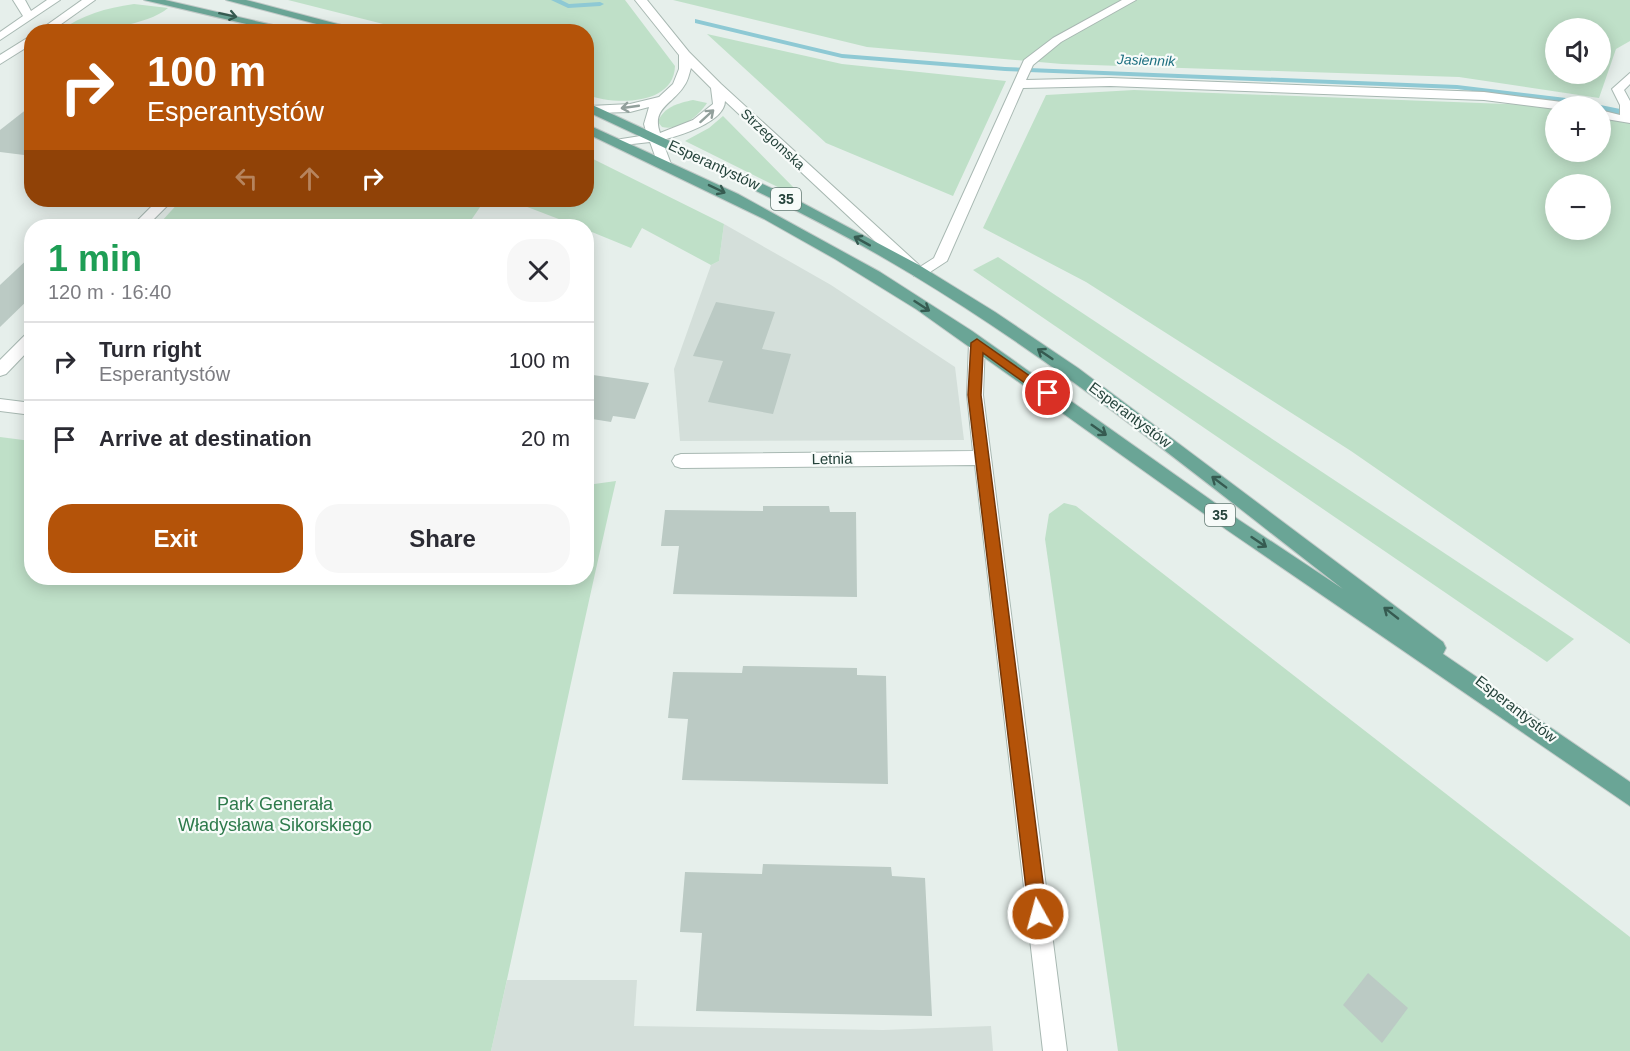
<!DOCTYPE html>
<html lang="en">
<head>
<meta charset="utf-8">
<style>
  body { margin:0; font-family:Helvetica,sans-serif; background:#f7f7f7; color:#2b2b33; height:100vh; display:flex; flex-direction:column; font-size:22px; white-space:nowrap }
  * { box-sizing:border-box; margin:0 }
  p { font-size:20px; color:#7c7c81 }
  .icon { flex:none; width:33px; height:33px; fill:none; stroke:currentColor; stroke-width:2; stroke-linecap:round; stroke-linejoin:round }
  .map { position:relative; flex:1; overflow:hidden }
  .drawer { position:absolute; left:24px; top:219px; width:570px; height:366px; display:flex; flex-direction:column; background:#fff; border-radius:24px; box-shadow:0 3px 15px #0003 }
  .drawer>* { flex:none }
  .guide { position:absolute; left:24px; top:24px; width:570px; height:183px; border-radius:24px; box-shadow:0 3px 15px #0003; background:#b45309; color:#fff; overflow:hidden }
  .buttons { position:absolute; left:1545px; top:18px; display:grid; gap:12px }
  .buttons a { display:grid; place-items:center; width:66px; height:66px; border-radius:50%; background:#fff; box-shadow:0 3px 15px #0003; font-size:30px }
  .pin { position:absolute; display:grid; place-items:center; width:51px; height:51px; color:#fff; margin:-26px; border:3px solid #fff; border-radius:50%; box-shadow:0 2px 6px #0007 }
  .me { position:absolute; width:66px; margin:-33px; rotate:353deg; stroke-linejoin:round; filter:drop-shadow(0 0 4px #0008) }
  .turn { display:flex; align-items:center; gap:21px; height:126px; padding:0 24px; font-size:27px }
  .turn .icon { width:78px; height:78px; stroke-width:2.5 }
  .turn b { display:block; font-size:42px; line-height:51px }
  .lanes { display:flex; align-items:center; height:57px; padding:0 24px; background:#0003; justify-content:center; gap:30px; direction:ltr }
  .lanes .off { opacity:.35 }
  .round { display:grid; place-items:center; flex:none; width:63px; height:63px; border-radius:24px; background:#f7f7f7 }
  .overview { display:flex; align-items:center; justify-content:space-between; height:102px; padding:0 24px }
  h1 { font-size:36px; font-weight:600; line-height:45px; color:#1e9e55 }
  .action { display:flex; gap:12px; margin-top:auto; padding:12px 24px }
  .action a { flex:1; height:69px; border-radius:24px; background:#b45309; color:#fff; font-size:24px; font-weight:600; line-height:69px; text-align:center }
  .action a+a { background:#f7f7f7; color:#2b2b33 }
  ul { padding:0; list-style:none }
  li { display:flex; align-items:center; gap:18px; height:78px; padding:0 24px; border-top:2px solid #e1e1e2 }
  li div { flex:1 }
  li b { display:block; font-size:22px }
  li em { font-style:normal }
  .map>svg:first-child { display:block }
  .built { fill:#d4dfda }
  .green { fill:#bfe0c8; fill-rule:evenodd }
  .lines { fill:none; stroke-linecap:round; stroke-linejoin:round }
  .stream { fill:#8ec9d4; fill-rule:evenodd }
  .building { fill:#bbcac4 }
  .service-casing { stroke:#a8b8b2; stroke-width:2 }
  .minor-casing { stroke:#a8b8b2; stroke-width:2 }
  .tertiary-casing { stroke:#a8b8b2; stroke-width:2 }
  .primary-casing { stroke:#c2cac8; stroke-width:2 }
  .service { fill:#fff; fill-rule:evenodd }
  .minor { fill:#fff; fill-rule:evenodd }
  .tertiary { fill:#fff; fill-rule:evenodd }
  .primary { fill:#6aa596; fill-rule:evenodd }
  .oneway { stroke:#365b51 }
  .oneway2 { stroke:#92a09c }
  .route { fill:#b45309; stroke:#753606; stroke-width:1.5 }
  .labels { text-anchor:middle; stroke-width:4.5; stroke-linejoin:round; paint-order:stroke }
  .far-water-label { font-size:14px; font-style:italic; fill:#1c6f80; stroke:#f7fbf9 }
  .far-street-label { font-size:14px; fill:#24423a; stroke:#f7fbf9 }
  .shield { fill:#f7fbf9; stroke:#637a73; stroke-width:1.5 }
  .shield-label { font-size:14px; font-weight:bold; fill:#24423a }
  .street-label { font-size:15px; fill:#24423a; stroke:#f7fbf9 }
  .near-park-label { font-size:18px; fill:#2d7a4b; stroke:#f7fbf9 }
</style>
</head>
<body>
<div class="map">
<svg width="1630" height="1051" viewBox="0 0 1630 1051">
  <rect width="100%" height="100%" fill="#e6efeb"/>
  <g class="built">
    <path d="M724,224L831,285L955,367L964,440L680,441L674,369L711,265L719,261Z"/>
    <path d="M507,980H637L634,1026L883,1030L991,1026L993,1051H491Z"/>
  </g>
  <g class="green">
    <path d="M288,0H625L675,66C674,106 614,105 587,95L586,32L411,31Z"/>
    <path d="M673,0H1630V41L1616,49L1599,98L1459,77L1062,64L867,47ZM1556,28H1600V74H1556Z"/>
    <path d="M134,4L168,8C145,27 89,32 59,31C83,15 105,8 134,4Z"/>
    <path d="M707,34L842,64L1006,81L953,196L826,143Z"/>
    <path d="M1134,90L1535,105L1555,110L1556,152H1600L1601,120L1630,122V644L1351,451L1086,282L983,228L1046,95ZM1556,184H1600V230H1556Z"/>
    <path d="M693,100L707,103C698,117 679,131 662,127L658,122C663,107 679,103 693,100Z"/>
    <path d="M723,116L797,191L796,196L685,141L709,128Z"/>
    <path d="M587,156L724,224L719,261L711,265L642,228L631,248L587,230L586,226H577L509,200H586Z"/>
    <path d="M181,200H485L467,226H199L161,222Z"/>
    <path d="M998,257L1574,639L1547,662L973,270Z"/>
    <path d="M0,437L31,441L32,578H586L587,485L616,481C572,671 534,861 491,1051H0Z"/>
    <path d="M1064,503L1076,506L1630,937V1051H1118L1045,539L1049,514Z"/>
  </g>
  <g class="lines">
    <g class="stream">
      <path d="M551,0H561L569,4L600,2L604,4L600,6L568,8Z"/>
      <path d="M695,19L842,54L1005,67L1457,85L1566,98L1630,111V117L1600,110V106H1587L1457,89L1005,71L842,58L695,23Z"/>
    </g>
  </g>
  <g class="building">
    <path d="M32,105V156L0,152V130Z"/>
    <path d="M32,255V296L0,327V285Z"/>
    <path d="M716,302L775,312L762,349L791,354L773,414L708,402L723,361L693,356Z"/>
    <path d="M586,374L649,383L635,419L613,416L611,422L586,418Z"/>
    <path d="M763,506H829L830,512H856L857,597L673,594L679,546H661L665,510L763,511Z"/>
    <path d="M743,666L857,668V675L886,676L888,784L682,780L688,719L668,718L673,672L742,673Z"/>
    <path d="M763,864L891,867L892,876L925,878L932,1016L696,1011L702,933L680,932L685,872L762,874Z"/>
    <path d="M1368,973L1408,1008L1382,1043L1343,1005Z"/>
  </g>
  <g class="lines">
    <defs>
      <g id="service">
        <path d="M1122,0H1136L1061,42L1033,65L1026,80L1110,78L1484,92L1562,102L1568,106H1556V109L1484,100L1110,86L1023,88L947,261L924,276H914L912,272L934,258L1024,60L1053,38Z"/>
        <path d="M1630,73V84L1624,90L1630,101V123L1600,118V110L1620,115V105L1612,89Z"/>
      </g>
      <g id="minor">
        <path d="M635,0H647L689,52L721,84L918,264L920,268L918,272H908L725,101C725,122 679,136 662,140L671,164L669,167H659L650,142L615,146V140L647,135L644,124L649,107L630,112L594,113L590,112V106L630,104L659,97L673,84L679,69V55ZM691,68L711,88L713,104L693,120L660,133C651,108 673,104 684,86C688,81 689,74 691,68Z"/>
        <path d="M158,200H173L147,226H132Z"/>
        <path d="M32,332V347L6,374L0,376V360L27,333Z"/>
        <path d="M977,337L985,343L983,395L1067,1051H1043L975,465L681,468L675,466L672,461L675,456L681,454L973,451L967,395L969,343Z"/>
        <path d="M0,399L32,403V415L0,411Z"/>
      </g>
      <g id="tertiary">
        <path d="M13,0H25L31,11L47,0H60L0,40V32L23,16Z"/>
        <path d="M82,0H95L50,32H37Z"/>
        <path d="M32,35V44L0,64V55Z"/>
      </g>
      <g id="primary">
        <path d="M144,0H165L303,32H280Z"/>
        <path d="M226,0H246L368,32H347Z"/>
        <path d="M586,102L797,200L919,265L995,312L1078,368L1443,642L1446,648L1443,654L1630,782V806L1227,530L916,309L835,259L764,219L586,133V124L738,194L880,272L972,331L1239,520L1343,589C1202,480 1064,366 911,274C807,211 696,163 586,111Z"/>
      </g>
    </defs>
    <use href="#service" class="service-casing"/>
    <use href="#minor" class="minor-casing"/>
    <use href="#tertiary" class="tertiary-casing"/>
    <use href="#primary" class="primary-casing"/>
    <use href="#service" class="service"/>
    <use href="#minor" class="minor"/>
    <use href="#tertiary" class="tertiary"/>
    <use href="#primary" class="primary"/>
  </g>
  <defs><path id="oneway-shaft" d="M-6 0H5M1.5-3L5.5 0L1.5 3" fill="none" stroke-width="1.6" stroke-linecap="round" stroke-linejoin="round" transform="scale(1.5)"/></defs>
  <g class="oneway">
    <use href="#oneway-shaft" transform="translate(228 15) rotate(12)"/>
    <use href="#oneway-shaft" transform="translate(717 189) rotate(26)"/>
    <use href="#oneway-shaft" transform="translate(862 241) rotate(-151)"/>
    <use href="#oneway-shaft" transform="translate(922 306) rotate(33)"/>
    <use href="#oneway-shaft" transform="translate(1045 354) rotate(-146)"/>
    <use href="#oneway-shaft" transform="translate(1099 430) rotate(35)"/>
    <use href="#oneway-shaft" transform="translate(1219 482) rotate(-143)"/>
    <use href="#oneway-shaft" transform="translate(1259 542) rotate(34)"/>
    <use href="#oneway-shaft" transform="translate(1391 613) rotate(-142)"/>
  </g>
  <g class="oneway2">
    <use href="#oneway-shaft" transform="translate(630 107) rotate(172)"/>
    <use href="#oneway-shaft" transform="translate(707 116) rotate(-42)"/>
  </g>
  <path class="route" d="M977,339L1054,393L1052,396H1043L983,353L981,395L1047,914L1044,920L1038,923L1032,920L1029,914L968,395L971,343Z"/>
  <g class="labels">
    <g class="far-water-label">
      <text transform="translate(1146 60) rotate(2)" y="5">Jasiennik</text>
    </g>
    <g class="far-street-label">
      <text transform="translate(773 139) rotate(43)" y="5">Strzegomska</text>
    </g>
    <g class="shield">
      <rect x="771" y="188" width="30" height="22" rx="4.5"/>
      <rect x="1205" y="504" width="30" height="22" rx="4.5"/>
    </g>
    <g class="shield-label">
      <text x="786" y="204">35</text>
      <text x="1220" y="520">35</text>
    </g>
    <g class="street-label">
      <text transform="translate(714 165) rotate(25)" y="5">Esperantystów</text>
      <text transform="translate(1130 415) rotate(37)" y="5">Esperantystów</text>
      <text transform="translate(832 459) rotate(-1)" y="5">Letnia</text>
      <text transform="translate(1516 709) rotate(38)" y="5">Esperantystów</text>
    </g>
    <g class="near-park-label">
      <text x="275" y="810">Park Generała<tspan x="275" dy="21">Władysława Sikorskiego</tspan></text>
    </g>
  </g>
</svg>
<div class="buttons">
<a><svg class="icon" aria-label="sound" viewBox="0 0 24 24"><path d="M4 9h4l5-4v14l-5-4H4zM17 9q2 3 0 6"/></svg></a>
<a>+</a>
<a>−</a>
</div>
<div class="pin" style="left:1048px;top:393px;background:#d93025"><svg class="icon" aria-label="arrive" viewBox="0 0 24 24"><path d="M6 21V4h12l-3 4 3 4H6"/></svg></div>
<svg class="me" style="left:1038px;top:914px" viewBox="-20 -20 40 40"><circle r="17" fill="#b45309" stroke="#fff" stroke-width="3"/><path d="M0-11L8 9 0 5-8 9z" fill="#fff"/></svg>
<div class="guide">
<div class="turn"><svg class="icon" aria-label="right" viewBox="0 0 24 24"><path d="M7 20v-9h11M14 6l5 5-5 5"/></svg><div><b>100 m</b>Esperantystów</div></div>
<div class="lanes"><svg class="icon off" aria-label="left" viewBox="0 0 24 24"><path d="M17 20v-9H6M10 6l-5 5 5 5"/></svg><svg class="icon off" aria-label="ahead" viewBox="0 0 24 24"><path d="M12 20V5M6 11l6-6 6 6"/></svg><svg class="icon" aria-label="right" viewBox="0 0 24 24"><path d="M7 20v-9h11M14 6l5 5-5 5"/></svg></div>
</div>
<section class="drawer">
<div class="overview"><div><h1>1 min</h1><p>120 m · 16:40</p></div><a class="round"><svg class="icon" aria-label="close" viewBox="0 0 24 24"><path d="M6 6l12 12M18 6L6 18"/></svg></a></div>
<ul>
<li><svg class="icon" aria-label="right" viewBox="0 0 24 24"><path d="M7 20v-9h11M14 6l5 5-5 5"/></svg><div><b>Turn right</b><p>Esperantystów</p></div><em>100 m</em></li>
<li><svg class="icon" aria-label="arrive" viewBox="0 0 24 24"><path d="M6 21V4h12l-3 4 3 4H6"/></svg><div><b>Arrive at destination</b></div><em>20 m</em></li>
</ul>
<div class="action"><a>Exit</a><a>Share</a></div>
</section>
</div>
</body>
</html>
